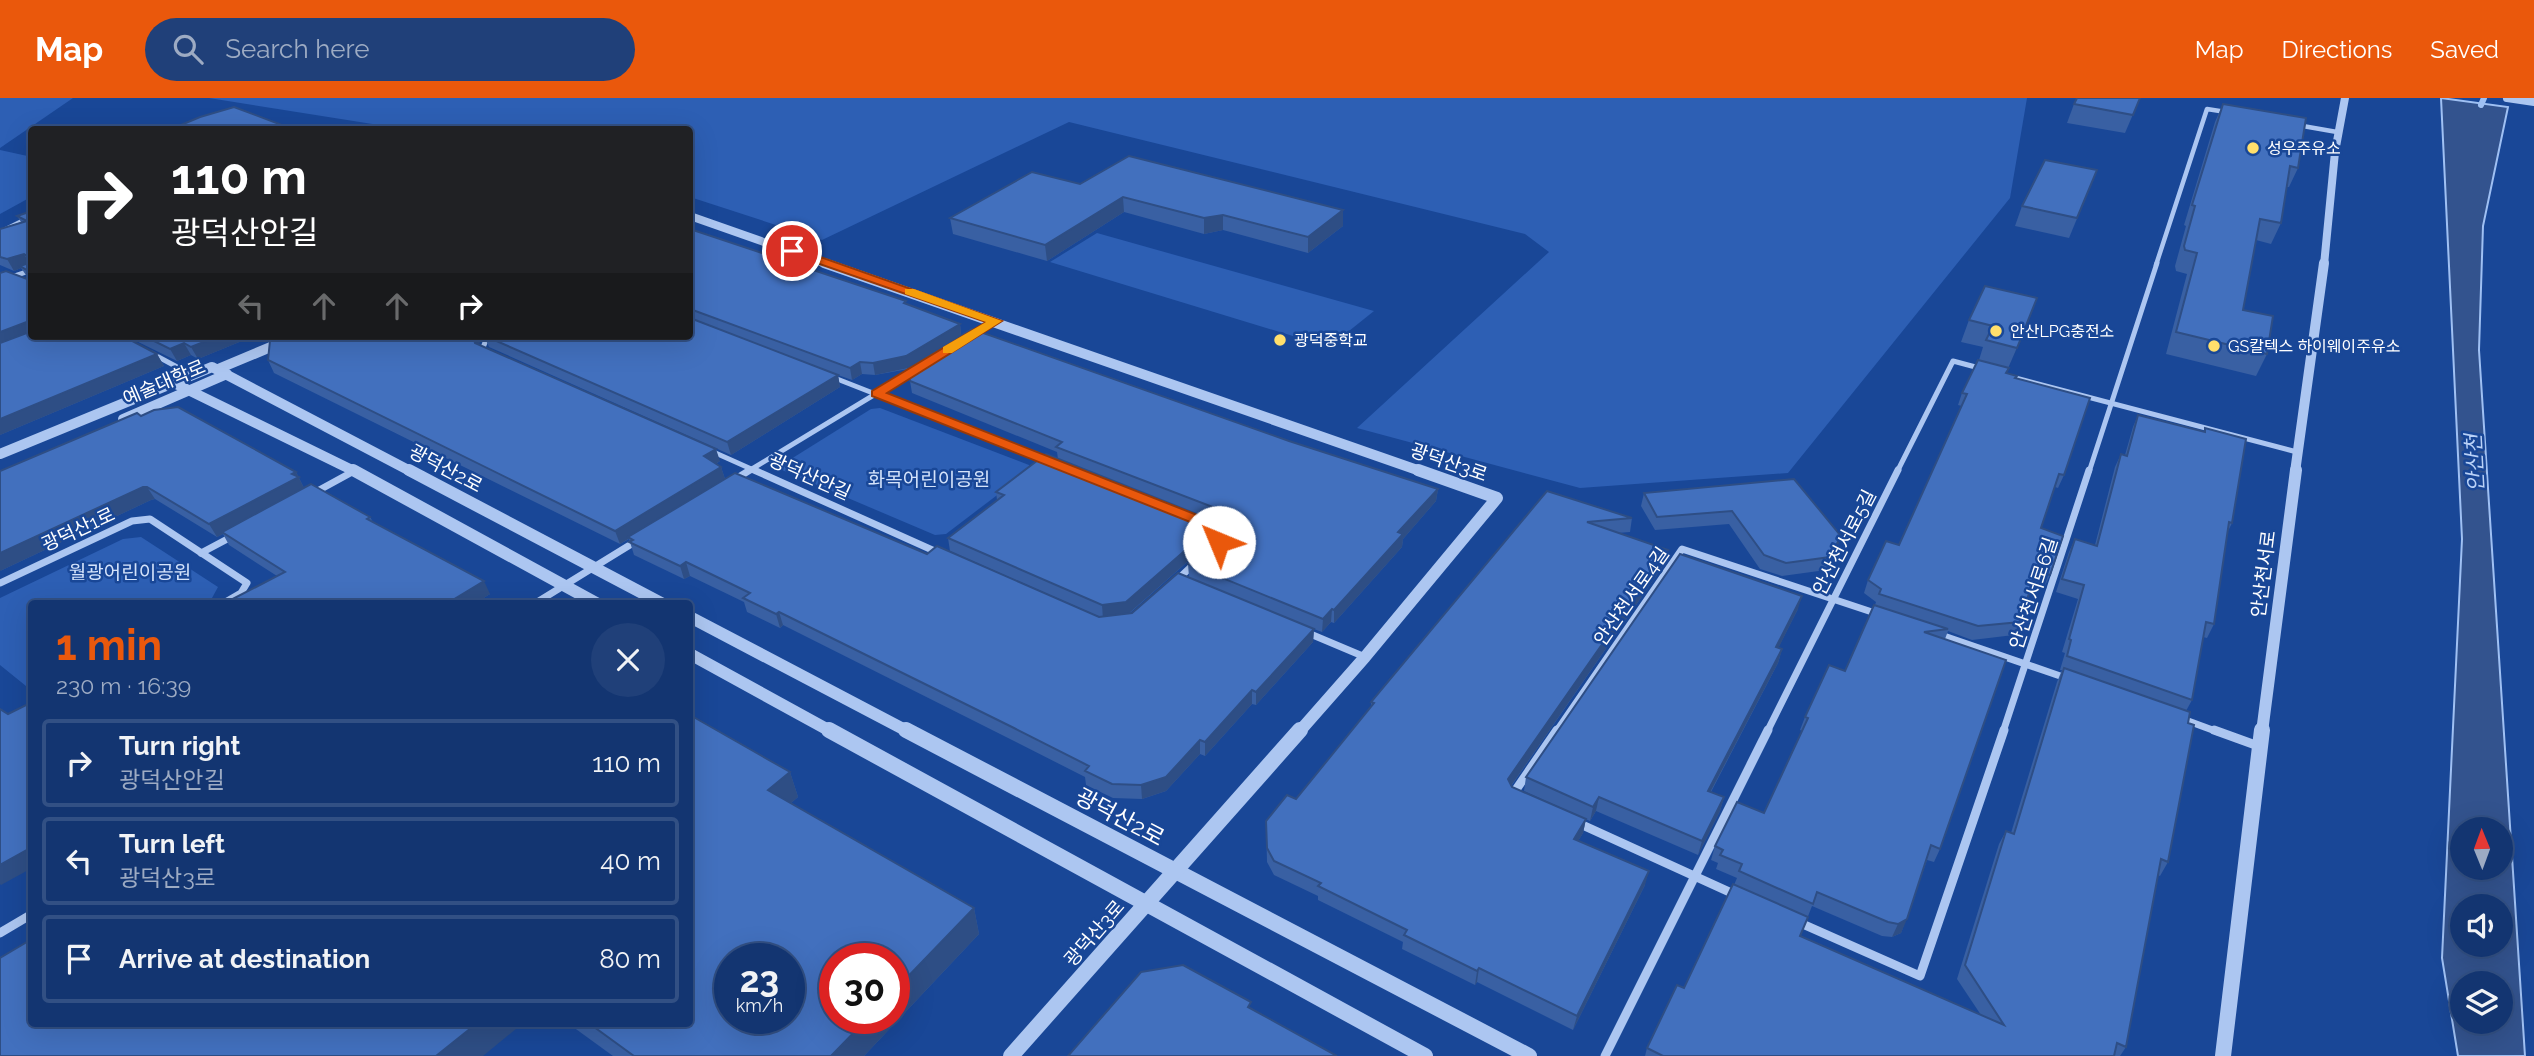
<!DOCTYPE html>
<html lang="en">
<head>
<meta charset="utf-8">
<style>
  body { margin:0; font-family:Raleway,"Noto Sans KR",sans-serif; background:#204079; color:#f1f3f6; height:100vh; display:flex; flex-direction:column; font-size:26px; white-space:nowrap }
  * { box-sizing:border-box; margin:0 }
  p { font-size:23px; color:#9dabc3 }
  .icon { flex:none; width:38px; height:38px; fill:none; stroke:currentColor; stroke-width:2; stroke-linecap:round; stroke-linejoin:round }
  .map { position:relative; flex:1; overflow:hidden }
  .sheet { position:absolute; left:28px; top:502px; width:665px; height:427px; display:flex; flex-direction:column; background:#133571; border-radius:7px; box-shadow:0 7px 28px #0002,0 0 0 2px #325084 }
  .sheet>* { flex:none }
  .banner { position:absolute; left:28px; top:28px; width:665px; height:214px; border-radius:7px; box-shadow:0 7px 28px #0002,0 0 0 2px #325084; background:#202124; color:#fff; overflow:hidden }
  .needle { width:46px; rotate:359deg }
  .controls { position:absolute; left:2450px; top:719px; display:grid; gap:14px }
  .controls a { display:grid; place-items:center; width:63px; height:63px; border-radius:50%; background:#133571; box-shadow:0 7px 28px #0002,0 0 0 2px #325084; font-size:35px }
  .speed { position:absolute; left:714px; top:845px; display:flex; gap:14px; font-size:35px; font-weight:700; text-align:center }
  .speed>* { display:grid; place-content:center; width:91px; height:91px; border-radius:50%; background:#133571; box-shadow:0 7px 28px #0002,0 0 0 2px #325084; line-height:1 }
  .speed small { font-size:18px; font-weight:400 }
  .speed .limit { border:10px solid #d22; background:#fff; color:#111 }
  .pin { position:absolute; display:grid; place-items:center; width:60px; height:60px; color:#fff; margin:-30px; border:4px solid #fff; border-radius:50%; box-shadow:0 2px 7px #0007 }
  .me { position:absolute; width:77px; margin:-38px; rotate:315deg; stroke-linejoin:round; filter:drop-shadow(0 0 5px #0008) }
  .turn { display:flex; align-items:center; gap:24px; height:147px; padding:0 28px; font-size:32px }
  .turn .icon { width:91px; height:91px; stroke-width:2.5 }
  .turn b { display:block; font-size:49px; line-height:60px }
  .lanes { display:flex; align-items:center; height:66px; padding:0 28px; background:#0003; justify-content:center; gap:35px; direction:ltr }
  .lanes .off { opacity:.35 }
  .round { display:grid; place-items:center; flex:none; width:74px; height:74px; border-radius:37px; background:#204079 }
  .head { display:flex; align-items:center; justify-content:space-between; height:119px; padding:0 28px }
  h1 { font-size:42px; font-weight:700; line-height:52px; color:#ea580c }
  ul { padding:0; list-style:none }
  li { display:flex; align-items:center; gap:21px; height:88px; margin:0 14px 10px; padding:0 14px; border:4px solid #325084; border-radius:7px }
  li div { flex:1 }
  li b { display:block; font-size:26px }
  li em { font-style:normal }
  header { display:flex; align-items:center; gap:42px; box-sizing:border-box; height:98px; padding:0 35px; background:#ea580c; color:#fff }
  header strong { font-size:33px }
  nav { display:flex; gap:38px; margin-inline-start:auto; font-size:24px }
  .search { width:490px; height:63px; background:#204079; display:flex; align-items:center; gap:18px; box-sizing:border-box; padding:0 24px; border-radius:38px; color:#9dabc3; font-size:26px }
  .map>svg:first-child { display:block }
  .green { fill:#2d5fb4 }
  .water { fill:#33538e; stroke:#9fc0f3; stroke-width:2; fill-rule:evenodd }
  .lines { fill:none; stroke-linecap:round; stroke-linejoin:round }
  .stream { stroke:#9fc0f3; stroke-width:6 }
  .minor-far3 { stroke:#acc6f1; stroke-width:4.5 }
  .minor-far2 { stroke:#acc6f1; stroke-width:5 }
  .minor-far1 { stroke:#acc6f1; stroke-width:7 }
  .minor { stroke:#acc6f1; stroke-width:9 }
  .tertiary-far3 { stroke:#acc6f1; stroke-width:8 }
  .tertiary-far2 { stroke:#acc6f1; stroke-width:10 }
  .tertiary-far1 { stroke:#acc6f1; stroke-width:12 }
  .tertiary { stroke:#acc6f1; stroke-width:16 }
  .wall { fill:#3960a3; fill-rule:evenodd }
  .shaded-wall { fill:#2e4e85 }
  .building { fill:#4270be; stroke:#2e4e85; stroke-width:2; fill-rule:evenodd }
  .route { fill:#ea580c; stroke:#983908; stroke-width:2 }
  .slow { fill:#f59e0b }
  .poi-dot { fill:#ffdf6c; stroke:#194797; stroke-width:2.5 }
  .labels { text-anchor:middle; stroke-width:5; stroke-linejoin:round; paint-order:stroke }
  .far-poi-label { font-size:16px; fill:#fff; stroke:#194797; text-anchor:start }
  .street-label { font-size:19px; fill:#fff; stroke:#194797 }
  .park-label { font-size:19px; fill:#d4e3fb; stroke:#194797 }
  .water-label { font-size:21px; font-style:italic; fill:#b9d1f7; stroke:#194797 }
  .near-street-label { font-size:23px; fill:#fff; stroke:#194797 }
</style>
</head>
<body>
<header>
<strong>Map</strong>
<div class="search"><svg class="icon" aria-label="search" viewBox="0 0 24 24"><circle cx="10" cy="10" r="6"/><path d="M15 15l6 6"/></svg>Search here</div>
<nav><a>Map</a><a>Directions</a><a>Saved</a></nav>
</header>
<div class="map">
<svg width="2534" height="958" viewBox="0 0 2534 958">
  <rect width="100%" height="100%" fill="#194797"/>
  <g class="green">
    <path d="M0,0H73L0,50Z"/>
    <path d="M209,0H2027L2010,100L1788,375L1580,390L1357,330L1549,154L1525,136L1069,24L822,142L690,99V32L404,31Z"/>
    <path d="M0,52L32,59L31,99L0,116Z"/>
    <path d="M1097,135L1374,213L1329,249L1050,164Z"/>
    <path d="M880,310L1029,367L1030,372L946,436L935,437L782,372L783,366L871,311Z"/>
    <path d="M141,439L218,489L212,500L200,506H32L31,588H26L0,567V500L123,441Z"/>
  </g>
  <path class="water" d="M2441,0L2508,9L2483,128L2479,252L2525,958H2458L2442,860L2462,441ZM2462,732H2501V770H2462ZM2462,808H2501V847H2462ZM2462,886H2501V924H2462Z"/>
  <g class="lines">
    <path class="stream" d="M2481,7L2484,0"/>
    <g class="minor-far3">
      <path d="M2297,27L2337,34"/>
      <path d="M0,134L32,118"/>
      <path d="M2156,167L2207,11L2226,14"/>
    </g>
    <g class="minor-far2">
      <path d="M0,183L32,172"/>
      <path d="M973,237L996,223"/>
      <path d="M485,254L482,252L486,242L495,238"/>
      <path d="M151,255L192,277"/>
      <path d="M2008,278L2297,354"/>
      <path d="M832,279L1049,364"/>
      <path d="M711,353L758,374"/>
      <path d="M747,374L915,272"/>
      <path d="M1897,374L1953,263L1983,271"/>
      <path d="M2089,374L2157,165"/>
    </g>
    <g class="minor-far1">
      <path d="M754,372L939,455"/>
      <path d="M734,382L750,372"/>
      <path d="M312,396L354,373"/>
      <path d="M1203,424L1214,429L1217,445"/>
      <path d="M201,455L233,438"/>
      <path d="M1176,483L1195,465"/>
      <path d="M0,485L132,423L150,421L247,485L241,495L222,506"/>
      <path d="M534,506L638,442"/>
      <path d="M1308,535L1365,559"/>
      <path d="M1938,536L2066,580"/>
      <path d="M2180,620L2218,634"/>
      <path d="M1556,634L1682,451L1881,517"/>
      <path d="M1767,634L1898,372"/>
      <path d="M2003,634L2089,372"/>
    </g>
    <g class="minor">
      <path d="M2214,632L2261,649"/>
      <path d="M1516,697L1513,696L1557,632"/>
      <path d="M1578,725L1736,797"/>
      <path d="M1798,824L1920,878L2004,632"/>
      <path d="M0,835L32,816"/>
      <path d="M1605,958L1768,632"/>
    </g>
    <g class="tertiary-far3">
      <path d="M2507,0L2534,4"/>
      <path d="M690,118L829,167"/>
      <path d="M2324,167L2335,54L2345,0"/>
    </g>
    <g class="tertiary-far2">
      <path d="M824,165L1423,374"/>
      <path d="M218,271L297,238"/>
      <path d="M172,284L356,374"/>
      <path d="M123,321L227,276"/>
      <path d="M0,356L212,269L412,374"/>
      <path d="M2295,374L2324,165"/>
    </g>
    <g class="tertiary-far1">
      <path d="M353,372L598,506"/>
      <path d="M409,372L663,506"/>
      <path d="M690,519L909,634"/>
      <path d="M690,556L832,634"/>
      <path d="M1299,634L1365,559L1497,400L1418,372"/>
      <path d="M2262,634L2296,372"/>
    </g>
    <g class="tertiary">
      <path d="M829,632L1425,958"/>
      <path d="M906,632L1529,958"/>
      <path d="M1011,958L1300,632"/>
      <path d="M2223,958L2262,632"/>
    </g>
  </g>
  <g class="wall">
    <path d="M2140,0L2125,35L2067,25L2074,6Z"/>
    <path d="M2223,6L2298,70L2289,89H2287L2281,125L2271,146L2256,142L2243,212L2267,256L2256,278L2166,256L2187,176L2176,173L2175,168L2186,128L2184,127L2215,24Z"/>
    <path d="M2097,72L2069,140L2015,128L2022,108Z"/>
    <path d="M1080,86L1343,112V128L1308,155L1223,132L1204,136L1124,114L1047,163L953,136L950,120Z"/>
    <path d="M32,113V238L157,256L164,268L0,337V175L27,181L28,180L21,170L14,173L0,167V131L21,124L17,118Z"/>
    <path d="M690,131L906,206L960,226L961,237L1438,391L1436,403L1403,441L1402,449L1334,525L1331,524L1322,534L1314,531L1313,544L1256,607L1252,606L1205,658L1200,656L1166,693L1142,701L1113,700L1086,687L1085,679L1016,644L783,527L780,530L747,514L744,504L690,478L684,481L634,457L629,441L620,446L274,275L268,262L479,247L720,363L716,366L721,369L725,381L1100,519L950,453L948,440L997,402L996,394L1058,361L1057,354L912,295L908,271L875,277L862,276L852,282L838,277L840,289L731,357L489,249L484,238H690ZM1209,421L1218,424L1221,436L1188,466L1189,479L1132,515H1130L1212,442V429Z"/>
    <path d="M1969,222H2029L2006,275L2015,280L2064,377L2058,390L2055,389L2041,430L2050,477L2044,490L2032,486L2020,524L2014,537L1972,542L1948,533L1945,541L1940,751L1934,764L1927,762L1901,835L1892,839L1882,838L1812,808L1800,839L1981,917L1957,881L1999,746L2006,733L2011,735L2057,584L2062,572H2060L2065,555L2062,554L2078,501L2056,494L2069,454L2075,441L2095,447L2115,369L2121,356L2125,357L2133,329L2138,317L2204,334L2205,330L2232,425L2227,435L2214,526L2207,540L2203,539L2192,602L2186,613L2168,764L2160,778L2158,777L2126,949L2120,958H1645L1647,950L1684,890L1734,787L1737,780L1716,771L1718,765L1711,762L1715,748L1764,715L1802,633L1800,632L1805,619L1845,573L1875,507L1876,504L1864,495L1868,482L1899,447L1962,308L1958,307L1962,295L1979,262L1983,249L1961,244Z"/>
    <path d="M126,238H254L198,261L191,257L177,263Z"/>
    <path d="M141,318L296,374L304,390L370,419L373,424L490,496L474,506H223L277,478L229,447L223,436L217,439L155,401L151,402L0,473Z"/>
    <path d="M1794,381L1837,451L1826,472L1782,478L1760,471L1729,426L1655,432L1641,408L1644,395Z"/>
    <path d="M1547,393L1632,420L1630,434L1617,435L1668,452L1665,465L1512,687V689L1586,721L1583,735L1578,743L1645,787L1573,932L1477,884L1475,887L1402,851L1403,844L1318,802V798L1274,777L1267,764L1266,723L1296,701L1371,608V604Z"/>
    <path d="M1798,511L1778,550L1782,551L1778,565L1711,694L1724,699L1720,713L1698,757L1596,713L1590,723L1524,693L1526,679Z"/>
    <path d="M790,674L798,699L791,705L974,810L979,836L864,958H613L569,926H690Z"/>
  </g>
  <g class="shaded-wall">
    <path d="M1123,99L1124,114L1047,163L1045,147Z"/>
    <path d="M1343,112V128L1308,155V139Z"/>
    <path d="M1223,117V132L1204,136V120Z"/>
    <path d="M24,156L30,167L20,168L21,170L14,173L7,161Z"/>
    <path d="M2037,200L2029,222L2008,272L2017,250Z"/>
    <path d="M32,222V237L0,248V234Z"/>
    <path d="M960,226L961,238L908,270L875,277L873,265Z"/>
    <path d="M219,238H254L198,261L191,249Z"/>
    <path d="M473,238H483L477,251L472,239Z"/>
    <path d="M184,245L191,257L177,263L170,251Z"/>
    <path d="M157,256L164,268L0,337V321Z"/>
    <path d="M860,264L862,276L852,282L850,270Z"/>
    <path d="M838,277L840,289L731,357L727,344Z"/>
    <path d="M716,351L720,363L708,371L704,358Z"/>
    <path d="M721,369L725,381L620,446L615,433Z"/>
    <path d="M296,374L305,392L222,434L223,436L217,439L209,426Z"/>
    <path d="M143,389H147L155,401L151,402L0,473V455Z"/>
    <path d="M1438,391L1436,403L1403,441L1402,449L1334,525V512L1398,434Z"/>
    <path d="M1212,429V442L1127,517L1103,521L1102,507Z"/>
    <path d="M1841,438L1837,451L1826,472L1830,459Z"/>
    <path d="M1668,452L1665,465L1506,695L1508,681Z"/>
    <path d="M686,464L690,478L684,481L680,468Z"/>
    <path d="M484,483L490,496L474,506H446Z"/>
    <path d="M1802,498L1798,511L1772,563L1776,549Z"/>
    <path d="M1332,511L1331,524L1322,534L1323,521Z"/>
    <path d="M779,514L783,527L780,530L776,516Z"/>
    <path d="M1314,531L1313,544L1256,607V594Z"/>
    <path d="M1782,551L1778,565L1704,706L1708,693Z"/>
    <path d="M1252,592V606L1205,658V644Z"/>
    <path d="M1200,642V656L1166,693L1142,701L1141,687Z"/>
    <path d="M790,674L798,699L777,717L768,692Z"/>
    <path d="M1599,699L1596,713L1590,723L1593,709Z"/>
    <path d="M1724,699L1720,713L1698,757L1702,743Z"/>
    <path d="M1586,721L1583,735L1571,755L1574,741Z"/>
    <path d="M32,749V770L1,787L0,786V767Z"/>
    <path d="M1649,773L1645,787L1573,932L1577,918Z"/>
    <path d="M974,810L979,836L864,958H831L868,920H894V893Z"/>
    <path d="M1907,821L1901,835L1892,839L1898,826Z"/>
    <path d="M1479,870L1477,884L1475,887L1477,873Z"/>
    <path d="M476,926H522L483,958H436Z"/>
  </g>
  <g class="building">
    <path d="M2077,0H2140L2133,17L2074,6Z"/>
    <path d="M2223,6L2306,20L2298,70L2290,68L2281,125L2260,121L2243,212L2273,218L2267,256L2176,234L2197,155L2185,152L2184,148L2195,108L2192,107Z"/>
    <path d="M234,9L295,32H169L200,19Z"/>
    <path d="M1129,58L1343,112L1308,139L1223,117L1204,120L1123,99L1045,147L950,120L1032,74L1080,86Z"/>
    <path d="M2045,62L2097,72L2077,120L2022,108Z"/>
    <path d="M32,113V222L0,234V175L6,173L27,181L30,174L20,168L29,165L30,160L24,156L7,161L0,159V131L27,123L17,118Z"/>
    <path d="M690,131L906,203L904,205L960,226L906,258L873,265L860,264L850,270L690,211Z"/>
    <path d="M1985,188L2037,200L2017,250L1986,242L1993,228L1969,222Z"/>
    <path d="M690,220L838,277L727,344L485,238H690Z"/>
    <path d="M972,231L1289,343L1438,391L1398,434L1403,436L1334,512L1332,511L1323,521L1188,466L1224,433L1218,411L1056,349L1062,344L910,283L908,270Z"/>
    <path d="M32,233V238H123L157,256L0,321V245Z"/>
    <path d="M144,238H219L191,249L184,245L170,251Z"/>
    <path d="M282,238H473L475,245L716,351L704,358L721,369L615,433L268,262L270,243Z"/>
    <path d="M1978,262L2009,270L2006,275L2017,278L2015,280L2090,300L2064,377L2059,376L2041,430L2063,438L2050,477L2036,473L2020,524L1978,528L1879,496L1881,491L1868,482L1886,443L1899,447L1967,296L1962,295Z"/>
    <path d="M178,309L296,374L292,376L299,379L209,426L147,389H143L0,455V373L137,315L141,318L154,312Z"/>
    <path d="M2138,317L2205,334V330L2246,341L2232,425L2229,424L2214,526L2206,524L2192,602L2067,558L2071,542L2069,541L2084,487L2062,481L2075,441L2097,448L2121,356L2127,358Z"/>
    <path d="M1046,356L1209,421L1212,429L1126,504L1102,507L948,440L1004,397L996,394Z"/>
    <path d="M735,375L927,456L937,448L1099,519L1132,515L1178,475L1314,531L1256,594L1252,592L1205,644L1200,642L1166,679L1141,687L1112,686L1085,673L1089,668L1014,630L779,514L776,516L743,500L750,495L686,464L680,468L629,444L633,442L628,439Z"/>
    <path d="M1794,381L1841,438L1830,459L1786,465L1764,457L1732,413L1657,419L1644,395Z"/>
    <path d="M311,386L370,419L367,421L484,483L446,506H223L285,474L222,434Z"/>
    <path d="M1547,393L1632,420L1587,424L1668,452L1508,681L1512,689L1586,721L1574,741L1649,773L1577,918L1479,870L1477,873L1404,837L1407,832L1318,788L1321,785L1274,763L1267,750L1266,723L1287,697L1296,701L1374,605L1371,604Z"/>
    <path d="M1680,456L1802,498L1776,549L1782,551L1708,693L1724,699L1702,743L1599,699L1593,709L1526,679Z"/>
    <path d="M1874,507L1948,531L1924,534L2006,562L1940,751L1931,747L1907,821L1898,826L1888,824L1817,794L1813,806L1739,773L1742,766L1720,757L1723,752L1715,748L1737,704L1764,715L1808,620L1805,619L1829,567L1845,573Z"/>
    <path d="M2064,570L2190,614L2188,625L2194,627L2168,764L2161,761L2126,949L2117,945L2114,958H1663L1647,950L1677,887L1684,890L1733,786L1808,819L1800,838L2004,927L1965,867L2006,733L2014,736Z"/>
    <path d="M32,604V749L0,767V611L8,616Z"/>
    <path d="M690,617L790,674L768,692L974,810L894,893V861H835V920H868L831,958H634L590,926H690ZM730,861H789V920H730Z"/>
    <path d="M32,841V926H476L436,958H0V860Z"/>
    <path d="M1183,867L1251,904L1248,909L1337,958H1068L1141,874Z"/>
  </g>
  <path class="route" d="M792,149L1002,223L887,295L1220,426L1227,444L1225,447H1214L1208,431L872,298V293L986,224L788,155V150Z"/>
  <path class="slow" d="M905,191H914L1002,223L952,255H943V249L986,224L905,196Z"/>
  <g class="poi-dot">
    <circle cx="2253" cy="50" r="7"/>
    <circle cx="1996" cy="233" r="7"/>
    <circle cx="1280" cy="242" r="7"/>
    <circle cx="2214" cy="248" r="7"/>
  </g>
  <g class="labels">
    <g class="far-poi-label">
      <text x="2267" y="56">성우주유소</text>
      <text x="2010" y="239">안산LPG충전소</text>
      <text x="1294" y="248">광덕중학교</text>
      <text x="2228" y="254">GS칼텍스 하이웨이주유소</text>
    </g>
    <g class="street-label">
      <text transform="translate(164 284) rotate(-23)" y="7">예술대학로</text>
      <text transform="translate(1449 364) rotate(19)" y="7">광덕산3로</text>
      <text transform="translate(446 370) rotate(28)" y="7">광덕산2로</text>
      <text transform="translate(810 378) rotate(24)" y="7">광덕산안길</text>
      <text transform="translate(78 431) rotate(-25)" y="7">광덕산1로</text>
      <text transform="translate(1844 444) rotate(-63)" y="7">안산천서로5길</text>
      <text transform="translate(2263 476) rotate(-83)" y="7">안산천서로</text>
      <text transform="translate(2033 495) rotate(-72)" y="7">안산천서로6길</text>
      <text transform="translate(1631 498) rotate(-55)" y="7">안산천서로4길</text>
      <text transform="translate(1094 835) rotate(-49)" y="7">광덕산3로</text>
    </g>
    <g class="park-label">
      <text x="929" y="388">화목어린이공원</text>
      <text x="130" y="481">월광어린이공원</text>
    </g>
    <g class="water-label">
      <text transform="translate(2475 365) rotate(-93)" y="7">안산천</text>
    </g>
    <g class="near-street-label">
      <text transform="translate(1120 719) rotate(28)" y="8">광덕산2로</text>
    </g>
  </g>
</svg>
<div class="controls">
<a><svg class="needle" viewBox="-14 -14 28 28"><path d="M0-13l5 13h-10z" fill="#e53935"/><path d="M0 13l5-13h-10z" fill="#9dabc3"/></svg></a>
<a><svg class="icon" aria-label="sound" viewBox="0 0 24 24"><path d="M4 9h4l5-4v14l-5-4H4zM17 9q2 3 0 6"/></svg></a>
<a><svg class="icon" aria-label="layers" viewBox="0 0 24 24"><path d="M12 4l9 5-9 5-9-5zM3 14l9 5 9-5"/></svg></a>
</div>
<div class="speed"><div>23<small>km/h</small></div><div class="limit">30</div></div>
<div class="pin" style="left:792px;top:153px;background:#d93025"><svg class="icon" aria-label="arrive" viewBox="0 0 24 24"><path d="M6 21V4h12l-3 4 3 4H6"/></svg></div>
<svg class="me" style="left:1219px;top:444px" viewBox="-20 -20 40 40"><circle r="19" fill="#fff"/><path d="M0-13L10 11 0 6-10 11z" fill="#ea580c"/></svg>
<div class="banner">
<div class="turn"><svg class="icon" aria-label="right" viewBox="0 0 24 24"><path d="M7 20v-9h11M14 6l5 5-5 5"/></svg><div><b>110 m</b>광덕산안길</div></div>
<div class="lanes"><svg class="icon off" aria-label="left" viewBox="0 0 24 24"><path d="M17 20v-9H6M10 6l-5 5 5 5"/></svg><svg class="icon off" aria-label="ahead" viewBox="0 0 24 24"><path d="M12 20V5M6 11l6-6 6 6"/></svg><svg class="icon off" aria-label="ahead" viewBox="0 0 24 24"><path d="M12 20V5M6 11l6-6 6 6"/></svg><svg class="icon" aria-label="right" viewBox="0 0 24 24"><path d="M7 20v-9h11M14 6l5 5-5 5"/></svg></div>
</div>
<section class="sheet">
<div class="head"><div><h1>1 min</h1><p>230 m · 16:39</p></div><a class="round"><svg class="icon" aria-label="close" viewBox="0 0 24 24"><path d="M6 6l12 12M18 6L6 18"/></svg></a></div>
<ul>
<li><svg class="icon" aria-label="right" viewBox="0 0 24 24"><path d="M7 20v-9h11M14 6l5 5-5 5"/></svg><div><b>Turn right</b><p>광덕산안길</p></div><em>110 m</em></li>
<li><svg class="icon" aria-label="left" viewBox="0 0 24 24"><path d="M17 20v-9H6M10 6l-5 5 5 5"/></svg><div><b>Turn left</b><p>광덕산3로</p></div><em>40 m</em></li>
<li><svg class="icon" aria-label="arrive" viewBox="0 0 24 24"><path d="M6 21V4h12l-3 4 3 4H6"/></svg><div><b>Arrive at destination</b></div><em>80 m</em></li>
</ul>
</section>
</div>
</body>
</html>
